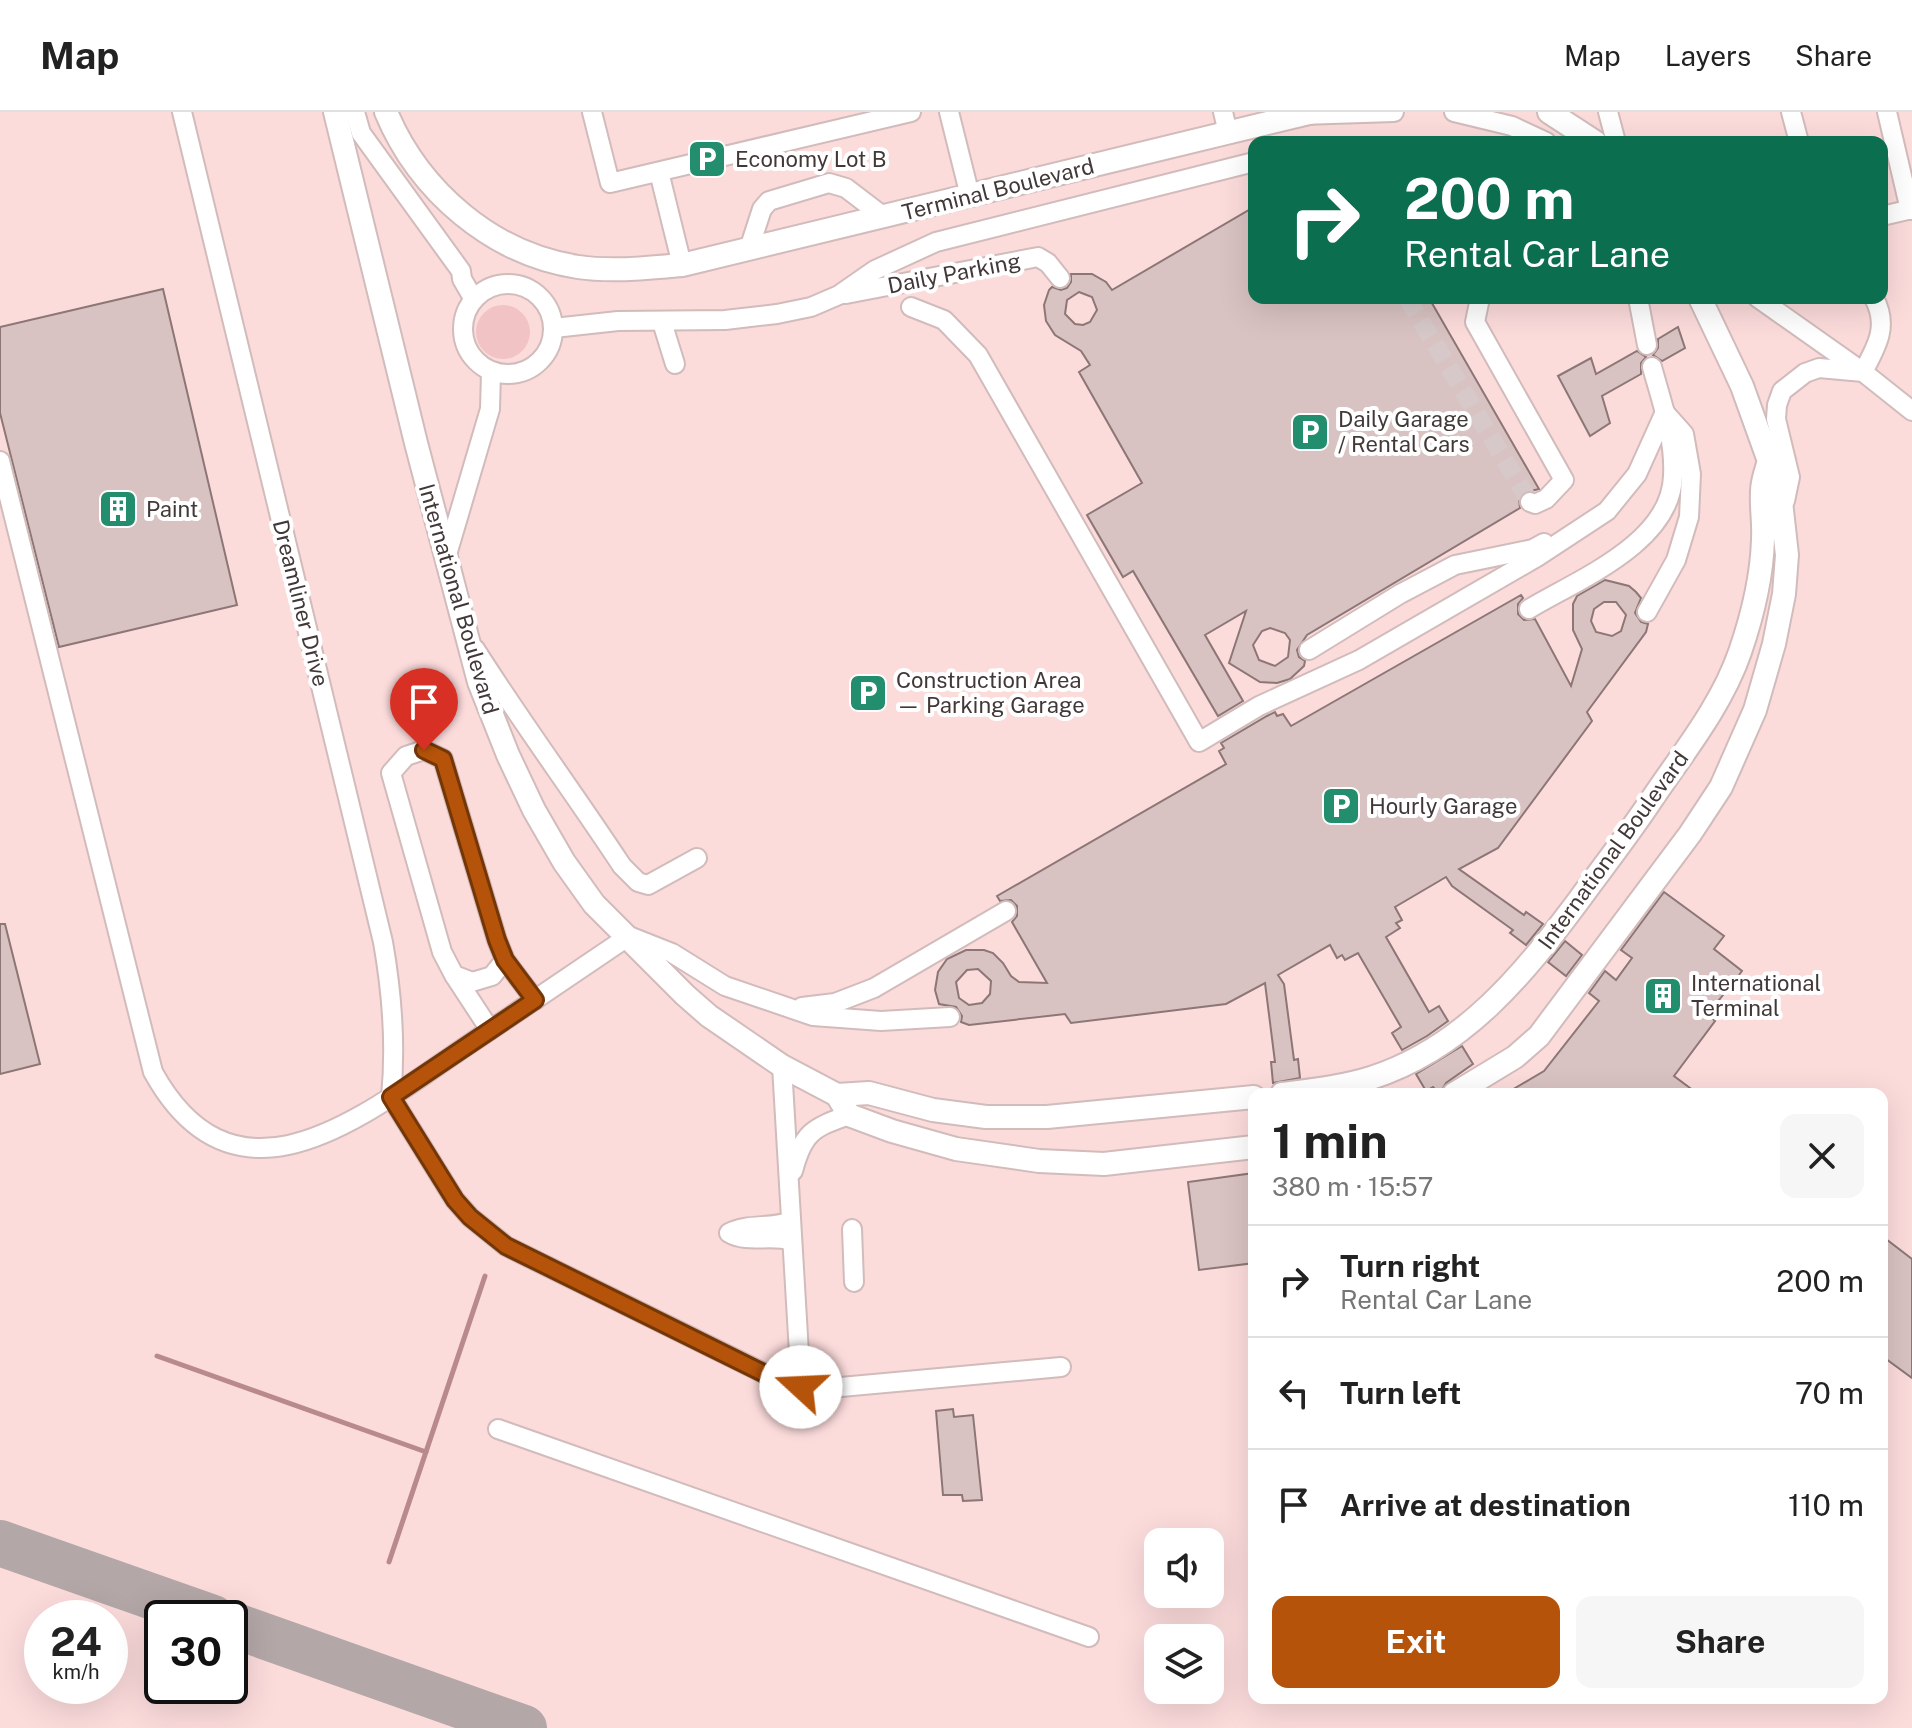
<!DOCTYPE html>
<html lang="en">
<head>
<meta charset="utf-8">
<style>
  body { margin:0; font-family:"Public Sans",sans-serif; background:#f6f6f6; color:#222; height:100vh; display:flex; flex-direction:column; font-size:30px; white-space:nowrap }
  * { box-sizing:border-box; margin:0 }
  p { font-size:26px; color:#767676 }
  .icon { flex:none; width:44px; height:44px; fill:none; stroke:currentColor; stroke-width:2; stroke-linecap:round; stroke-linejoin:round }
  .map { position:relative; flex:1; overflow:hidden }
  .side { position:absolute; left:1248px; top:976px; width:640px; height:616px; display:flex; flex-direction:column; background:#fff; border-radius:16px; box-shadow:0 8px 32px #0002 }
  .side>* { flex:none }
  .banner { position:absolute; left:1248px; top:24px; width:640px; height:168px; border-radius:16px; box-shadow:0 8px 32px #0002; background:#0b6e4f; color:#fff; overflow:hidden }
  .controls { position:absolute; left:1144px; top:1416px; display:grid; gap:16px }
  .controls a { display:grid; place-items:center; width:80px; height:80px; border-radius:16px; background:#fff; box-shadow:0 8px 32px #0002; font-size:40px }
  .speed { position:absolute; left:24px; top:1488px; display:flex; gap:16px; font-size:40px; font-weight:700; text-align:center }
  .speed>* { display:grid; place-content:center; width:104px; height:104px; border-radius:50%; background:#fff; box-shadow:0 8px 32px #0002; line-height:1 }
  .speed small { font-size:20px; font-weight:400 }
  .speed .limit { border:4px solid #111; border-radius:12px; background:#fff; color:#111 }
  .pin { position:absolute; display:grid; place-items:center; width:68px; height:68px; color:#fff; margin:-82px -34px; border-radius:50% 50% 50% 0; rotate:-45deg; box-shadow:0 0 8px #0007 }
  .pin .icon { rotate:45deg }
  .me { position:absolute; width:88px; margin:-44px; rotate:290deg; stroke-linejoin:round; filter:drop-shadow(0 0 6px #0008) }
  .turn { display:flex; align-items:center; gap:28px; height:168px; padding:0 24px; font-size:36px }
  .turn .icon { width:104px; height:104px; stroke-width:2.5 }
  .turn b { display:block; font-size:56px; line-height:68px }
  .round { display:grid; place-items:center; flex:none; width:84px; height:84px; border-radius:16px; background:#f6f6f6 }
  .head { display:flex; align-items:center; justify-content:space-between; height:136px; padding:0 24px }
  h1 { font-size:48px; font-weight:700; line-height:60px }
  .action { display:flex; gap:16px; margin-top:auto; padding:16px 24px }
  .action a { flex:1; height:92px; border-radius:16px; background:#b45309; color:#fff; font-size:32px; font-weight:700; line-height:92px; text-align:center }
  .action a+a { background:#f6f6f6; color:#222 }
  ul { padding:0; list-style:none }
  li { display:flex; align-items:center; gap:24px; height:112px; padding:0 24px; border-top:2px solid #e0e0e0 }
  li div { flex:1 }
  li b { display:block; font-size:30px }
  li em { font-style:normal }
  header { display:flex; align-items:center; gap:48px; box-sizing:border-box; height:112px; padding:0 40px; background:#fff; border-bottom:2px solid #e0e0e0 }
  header strong { font-size:38px }
  nav { display:flex; gap:44px; margin-inline-start:auto; font-size:28px }
  .map>svg:first-child { display:block }
  .built { fill:#fcdbdb; fill-rule:evenodd }
  .green { fill:#f1c3c4 }
  .lines { fill:none; stroke-linecap:round; stroke-linejoin:round }
  .stream { stroke:#b98a8b; stroke-width:5 }
  .taxiway { stroke:#b4a7a7; stroke-width:46 }
  .building { fill:#d9c2c2; stroke:#8c7676; stroke-width:2; fill-rule:evenodd }
  .minor-tunnel { stroke:#d7c9c9; stroke-width:18; stroke-dasharray:18 9; stroke-linecap:butt }
  .minor-casing { stroke:#d2bbbb; stroke-width:22 }
  .major-casing { stroke:#d2bbbb; stroke-width:26 }
  .minor { stroke:#fff; stroke-width:18 }
  .major { stroke:#fff; stroke-width:22 }
  .route-casing { stroke:#753606; stroke-width:20 }
  .route { stroke:#b45309; stroke-width:14 }
  .labels { text-anchor:middle; stroke-width:8; stroke-linejoin:round; paint-order:stroke }
  .poi-label { font-size:22px; fill:#423838; stroke:#fff; text-anchor:start }
  .street-label { font-size:22px; fill:#423838; stroke:#fff }
</style>
</head>
<body>
<header>
<strong>Map</strong>
<nav><a>Map</a><a>Layers</a><a>Share</a></nav>
</header>
<div class="map">
<svg width="1912" height="1616" viewBox="0 0 1912 1616">
  <rect width="100%" height="100%" fill="#fceded"/>
  <path class="built" d="M0,0H1912V1616H0ZM1254,30H1882V186H1254ZM1254,982H1882V1586H1254ZM1158,1430H1210V1482H1158ZM42,1506H110V1574H42ZM162,1506H230V1574H162ZM1158,1526H1210V1578H1158Z"/>
  <circle class="green" cx="503" cy="220" r="27"/>
  <g class="lines">
    <g class="stream">
      <path d="M157,1244L426,1340"/>
      <path d="M389,1450L485,1164"/>
    </g>
    <g class="taxiway">
      <path d="M0,1431L213,1506"/>
      <path d="M230,1512L524,1616"/>
    </g>
  </g>
  <g class="building">
    <path d="M1254,95V186H1429L1539,377L1522,381L1519,386L1520,396L1307,523L1297,538L1299,545L1305,549L1304,554L1290,567L1277,571L1260,570L1229,551L1246,499L1205,523L1243,589L1218,604L1133,459L1123,465L1087,403L1142,371L1079,260L1090,253L1081,239L1055,223L1046,209L1044,193L1049,178L1052,175L1061,178L1067,176L1071,170V162H1092L1106,170L1112,178ZM1079,180L1092,185L1097,198L1090,210L1083,213L1075,212L1065,202L1067,188ZM1270,516L1285,521L1290,528L1288,545L1275,554L1259,548L1253,533L1262,519Z"/>
    <path d="M163,177L237,493L59,535L0,301V215Z"/>
    <path d="M1678,215L1685,236L1662,249L1653,243L1658,236V227Z"/>
    <path d="M1637,239L1646,245L1641,251V262L1602,284L1610,311L1590,324L1558,264L1591,246L1596,262Z"/>
    <path d="M1605,468L1629,474L1636,480L1641,486L1635,501L1641,510L1648,512L1646,520L1587,600L1592,609L1498,736L1459,757L1524,803L1526,800L1543,812L1526,833L1510,821L1513,818L1452,774L1446,765L1395,795L1402,808L1396,811L1400,816L1386,825L1429,900L1439,894L1448,909L1427,924L1402,938L1392,921L1401,915L1358,841L1345,848L1342,843L1337,846L1330,833L1278,863L1284,872L1294,948L1298,947L1300,966L1273,971L1271,950H1275L1265,871L1226,892L1071,911L1065,902L969,913L961,910L962,904L956,895L939,892L935,878L938,860L947,847L966,838H984L993,841L1003,851L1011,864L1019,870L1047,871L1012,810L1017,804V794L1011,788L1000,789L997,784L1226,652L1219,639L1224,636L1221,631L1267,604L1275,600L1277,604L1283,602L1291,614L1521,483L1523,486L1518,492V502L1524,508L1535,507L1571,574L1582,537L1573,518V492L1577,484ZM1604,490H1616L1626,503L1621,519L1612,524L1596,520L1591,509L1594,497ZM978,857L991,869L990,882L982,891L969,893L959,886L956,870L967,858Z"/>
    <path d="M1664,780L1724,824L1714,837L1742,859L1708,902L1715,909L1674,964L1698,982H1505L1544,959L1599,889L1589,881L1605,859L1616,868L1632,846L1621,838Z"/>
    <path d="M0,812H5L40,952L0,962Z"/>
    <path d="M1565,829L1582,843L1566,864L1548,850Z"/>
    <path d="M1462,934L1473,952L1446,971L1440,982L1433,975L1426,979L1416,962Z"/>
    <path d="M1254,1061V1151L1199,1158L1188,1070Z"/>
    <path d="M1882,1124L1912,1147V1266L1882,1244Z"/>
    <path d="M953,1297L954,1305L973,1303L982,1388L963,1389L962,1383H943L936,1299Z"/>
  </g>
  <g class="lines">
    <path class="minor-tunnel" d="M1407,186L1530,390"/>
    <defs>
      <g id="minor">
        <path d="M182,0L383,830C392,881 396,934 391,985"/>
        <path d="M355,0L361,21L461,159L462,167L473,186"/>
        <path d="M592,0L610,71L911,0"/>
        <path d="M949,0L970,84"/>
        <path d="M1223,0L1228,21"/>
        <path d="M1454,0L1512,14L1546,30"/>
        <path d="M1608,0L1616,30"/>
        <path d="M1791,0L1799,30"/>
        <path d="M1887,0L1910,98"/>
        <path d="M1301,3L1394,0"/>
        <path d="M659,60L682,153"/>
        <path d="M1882,104L1912,97"/>
        <path d="M749,137L762,97L769,89L829,71L846,76L884,105"/>
        <circle cx="508" cy="217" r="45"/>
        <path d="M846,182L1038,145L1048,151L1060,166"/>
        <path d="M1480,186L1475,210L1564,368L1546,387L1535,392L1530,390"/>
        <path d="M1638,186L1647,233"/>
        <path d="M1758,186L1863,260L1819,256L1805,261L1782,279L1777,293L1776,307L1790,365L1785,389"/>
        <path d="M1874,186C1889,214 1877,234 1863,260L1912,299"/>
        <path d="M911,195L944,208L978,243L1199,630L1259,594L1359,548L1537,445L1607,399L1637,362L1665,300"/>
        <path d="M662,210L675,252"/>
        <path d="M554,216L618,209L725,208L777,202L811,195L839,183L875,158L936,130L1254,50"/>
        <path d="M0,349L153,960C236,1110 364,1003 462,937C517,900 573,862 629,824L672,841L725,874L813,904L881,909L950,905"/>
        <path d="M446,446L490,297L491,260"/>
        <path d="M1529,497C1579,467 1671,431 1673,364C1675,327 1662,291 1652,255"/>
        <path d="M1647,500L1676,448L1689,405L1691,362L1684,322L1667,303"/>
        <path d="M475,537C522,611 574,681 622,754L638,770L648,773L697,746"/>
        <path d="M1309,538L1400,482L1455,453L1533,437L1544,431"/>
        <path d="M505,848L492,864L472,870L454,863L442,840L391,661L406,644L424,638L443,647L497,828L505,848L535,888"/>
        <path d="M454,863L490,918"/>
        <path d="M802,895L835,891L874,876L1006,799"/>
        <path d="M782,954L801,1275"/>
        <path d="M391,985L455,1088L470,1105L506,1134L780,1269L819,1277L1061,1255"/>
        <path d="M793,1059C803,1021 812,1016 849,1003"/>
        <path d="M791,1109C771,1117 748,1111 729,1121C748,1132 771,1122 792,1129"/>
        <path d="M852,1117L854,1170"/>
        <path d="M498,1317L1089,1525"/>
      </g>
      <g id="major">
        <path d="M335,0L416,331L479,570L508,643L534,698L564,750L594,792L685,883L709,904L782,954L837,983L849,1003L892,1019L956,1037L1039,1049L1104,1052L1254,1035"/>
        <path d="M386,0C419,79 492,142 578,155C612,160 648,156 682,153L1313,0"/>
        <path d="M1549,0L1595,30"/>
        <path d="M1282,982C1312,978 1342,975 1371,966C1464,936 1523,863 1579,788C1603,755 1628,723 1650,690C1682,642 1721,595 1740,540C1752,505 1762,464 1763,427C1764,411 1761,395 1762,379C1762,369 1766,359 1769,349"/>
        <path d="M1454,982L1515,945L1539,924L1690,722L1721,675L1755,598L1774,532L1784,482L1787,443L1779,372L1769,349L1742,274L1700,186"/>
        <path d="M837,983L869,981L933,998L986,1005H1047L1254,985"/>
      </g>
    </defs>
    <use href="#minor" class="minor-casing"/>
    <use href="#major" class="major-casing"/>
    <use href="#minor" class="minor"/>
    <use href="#major" class="major"/>
  </g>
  <g class="lines">
    <defs>
      <path id="route" d="M424,638L443,647L497,828L505,848L535,888L391,985L455,1088L470,1105L506,1134L765,1262L801,1275"/>
    </defs>
    <use href="#route" class="route-casing"/>
    <use href="#route" class="route"/>
  </g>
  <defs>
    <symbol id="parking-square" viewBox="-11 -11 22 22"><rect x="-9" y="-9" width="18" height="18" rx="4" fill="#228e6d" stroke="#fff"/><path d="M-3.5-5.5H1a3.5 3.5 0 0 1 0 7H-1V5.5H-3.5ZM-1-3.4V-.6H.8a1.4 1.4 0 0 0 0-2.8Z" fill="#fff"/></symbol>
    <symbol id="building-square" viewBox="-11 -11 22 22"><rect x="-9" y="-9" width="18" height="18" rx="4" fill="#228e6d" stroke="#fff"/><path d="M-4-6H4V6H1V3H-1V6H-4ZM-2.5-4.3h1.7v1.8h-1.7ZM.8-4.3h1.7v1.8H.8ZM-2.5-1h1.7V.8h-1.7ZM.8-1h1.7V.8H.8Z" fill="#fff"/></symbol>
  </defs>
  <g fill-rule="evenodd">
    <use href="#parking-square" x="685" y="25" width="44" height="44"/>
    <use href="#parking-square" x="1288" y="298" width="44" height="44"/>
    <use href="#building-square" x="96" y="375" width="44" height="44"/>
    <use href="#parking-square" x="846" y="559" width="44" height="44"/>
    <use href="#parking-square" x="1319" y="672" width="44" height="44"/>
    <use href="#building-square" x="1641" y="862" width="44" height="44"/>
  </g>
  <g class="labels">
    <g class="poi-label">
      <text x="735" y="55">Economy Lot B</text>
      <text x="1338" y="315">Daily Garage<tspan x="1338" dy="25">/ Rental Cars</tspan></text>
      <text x="146" y="405">Paint</text>
      <text x="896" y="576">Construction Area<tspan x="896" dy="25">— Parking Garage</tspan></text>
      <text x="1369" y="702">Hourly Garage</text>
      <text x="1691" y="879">International<tspan x="1691" dy="25">Terminal</tspan></text>
    </g>
    <g class="street-label">
      <text transform="translate(998 77) rotate(-14)" y="8">Terminal Boulevard</text>
      <text transform="translate(954 161) rotate(-11)" y="8">Daily Parking</text>
      <text transform="translate(459 487) rotate(74)" y="8">International Boulevard</text>
      <text transform="translate(301 491) rotate(76)" y="8">Dreamliner Drive</text>
      <text transform="translate(1613 738) rotate(-54)" y="8">International Boulevard</text>
    </g>
  </g>
</svg>
<div class="controls">
<a><svg class="icon" aria-label="sound" viewBox="0 0 24 24"><path d="M4 9h4l5-4v14l-5-4H4zM17 9q2 3 0 6"/></svg></a>
<a><svg class="icon" aria-label="layers" viewBox="0 0 24 24"><path d="M12 4l9 5-9 5-9-5zM3 14l9 5 9-5"/></svg></a>
</div>
<div class="speed"><div>24<small>km/h</small></div><div class="limit">30</div></div>
<div class="pin" style="left:424px;top:638px;background:#d93025"><svg class="icon" aria-label="arrive" viewBox="0 0 24 24"><path d="M6 21V4h12l-3 4 3 4H6"/></svg></div>
<svg class="me" style="left:801px;top:1275px" viewBox="-20 -20 40 40"><circle r="19" fill="#fff"/><path d="M0-13L10 11 0 6-10 11z" fill="#b45309"/></svg>
<div class="banner">
<div class="turn"><svg class="icon" aria-label="right" viewBox="0 0 24 24"><path d="M7 20v-9h11M14 6l5 5-5 5"/></svg><div><b>200 m</b>Rental Car Lane</div></div>
</div>
<section class="side">
<div class="head"><div><h1>1 min</h1><p>380 m · 15:57</p></div><a class="round"><svg class="icon" aria-label="close" viewBox="0 0 24 24"><path d="M6 6l12 12M18 6L6 18"/></svg></a></div>
<ul>
<li><svg class="icon" aria-label="right" viewBox="0 0 24 24"><path d="M7 20v-9h11M14 6l5 5-5 5"/></svg><div><b>Turn right</b><p>Rental Car Lane</p></div><em>200 m</em></li>
<li><svg class="icon" aria-label="left" viewBox="0 0 24 24"><path d="M17 20v-9H6M10 6l-5 5 5 5"/></svg><div><b>Turn left</b></div><em>70 m</em></li>
<li><svg class="icon" aria-label="arrive" viewBox="0 0 24 24"><path d="M6 21V4h12l-3 4 3 4H6"/></svg><div><b>Arrive at destination</b></div><em>110 m</em></li>
</ul>
<div class="action"><a>Exit</a><a>Share</a></div>
</section>
</div>
</body>
</html>
